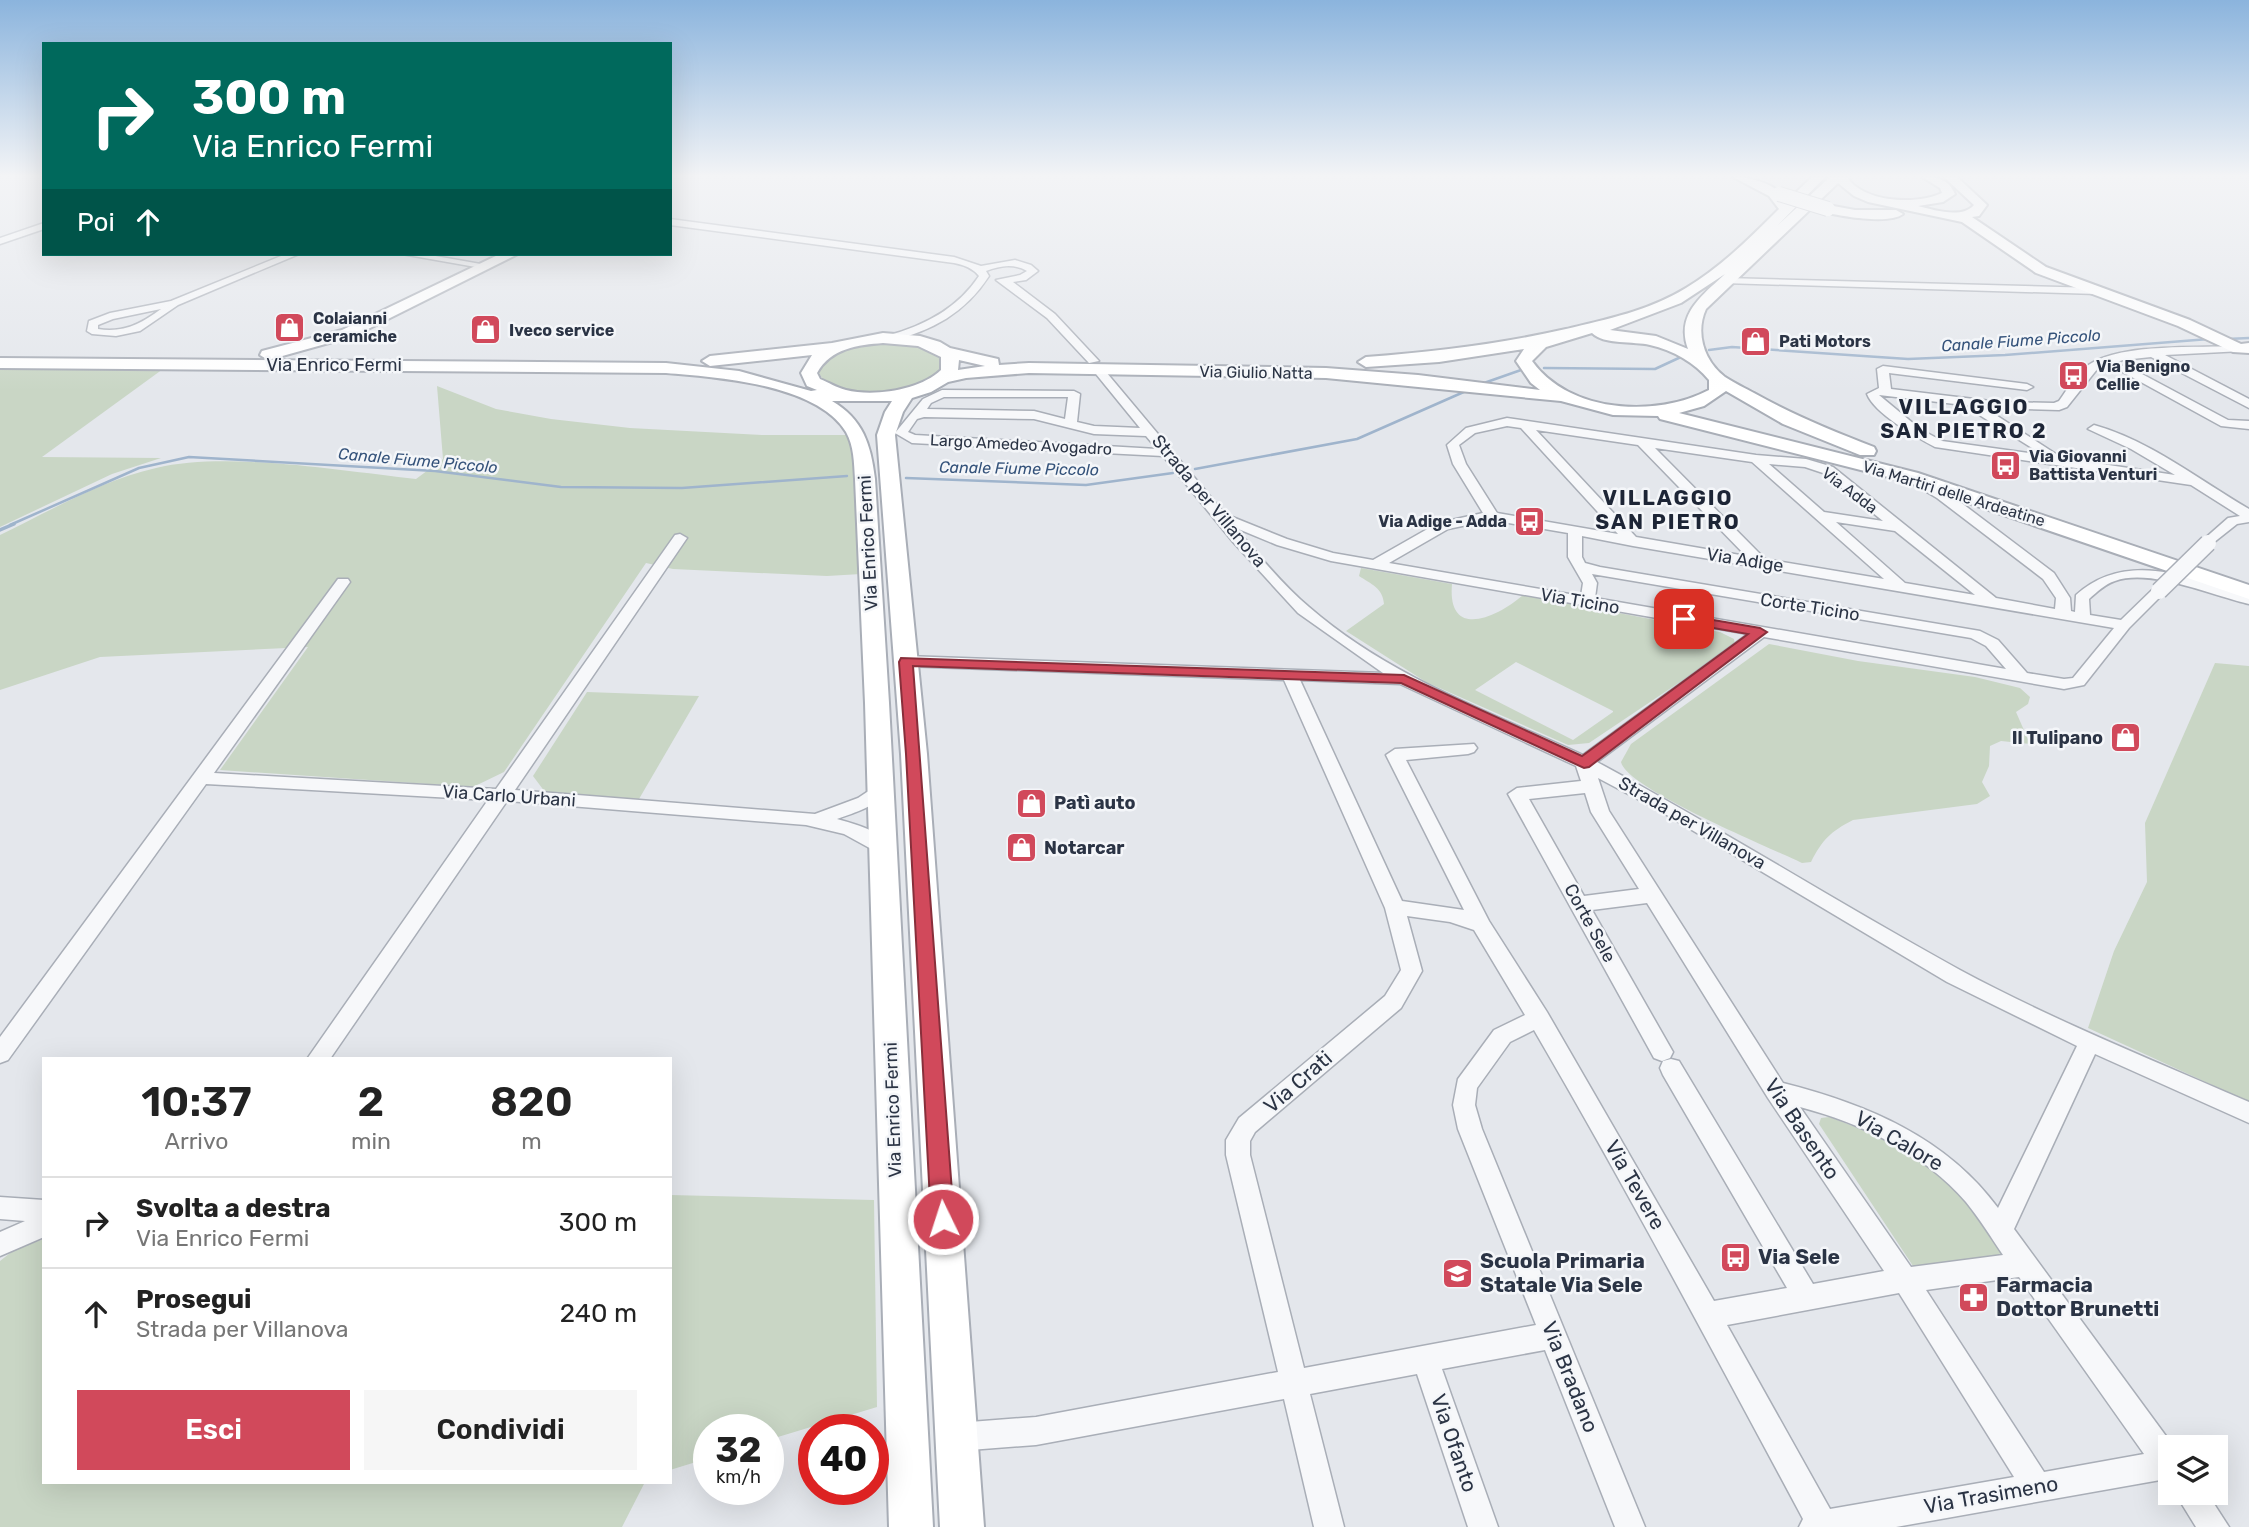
<!DOCTYPE html>
<html lang="it">
<head>
<meta charset="utf-8">
<style>
  body { margin:0; font-family:Rubik,sans-serif; background:#f6f6f6; color:#222; height:100vh; display:flex; flex-direction:column; font-size:26px; white-space:nowrap }
  * { box-sizing:border-box; margin:0 }
  p { font-size:23px; color:#767676 }
  .icon { flex:none; width:38px; height:38px; fill:none; stroke:currentColor; stroke-width:2; stroke-linecap:round; stroke-linejoin:round }
  .map { position:relative; flex:1; overflow:hidden }
  .panel { position:absolute; left:42px; top:1057px; width:630px; height:427px; display:flex; flex-direction:column; background:#fff; border-radius:0px; box-shadow:0 7px 28px #0002 }
  .panel>* { flex:none }
  .top-card { position:absolute; left:42px; top:42px; width:630px; height:214px; border-radius:0px; box-shadow:0 7px 28px #0002; background:#00695c; color:#fff; overflow:hidden }
  .buttons { position:absolute; left:2158px; top:1435px; display:grid; gap:14px }
  .buttons a { display:grid; place-items:center; width:70px; height:70px; border-radius:0px; background:#fff; box-shadow:0 7px 28px #0002; font-size:35px }
  .speed { position:absolute; left:693px; top:1414px; display:flex; gap:14px; font-size:35px; font-weight:700; text-align:center }
  .speed>* { display:grid; place-content:center; width:91px; height:91px; border-radius:50%; background:#fff; box-shadow:0 7px 28px #0002; line-height:1 }
  .speed small { font-size:18px; font-weight:400 }
  .speed .limit { border:10px solid #d22; background:#fff; color:#111 }
  .pin { position:absolute; display:grid; place-items:center; width:60px; height:60px; color:#fff; margin:-30px; border-radius:14px; box-shadow:0 4px 10px #0006 }
  .me { position:absolute; width:77px; margin:-38px; rotate:356deg; stroke-linejoin:round; filter:drop-shadow(0 0 5px #0008) }
  .turn { display:flex; align-items:center; gap:24px; height:147px; padding:0 35px; font-size:32px }
  .turn .icon { width:91px; height:91px; stroke-width:2.5 }
  .turn b { display:block; font-size:49px; line-height:60px }
  .then { display:flex; align-items:center; height:66px; padding:0 35px; background:#0003; gap:14px; font-size:26px }
  .eta { display:flex; justify-content:space-evenly; align-items:center; height:119px; text-align:center }
  .eta b { font-size:42px; font-weight:600; line-height:49px }
  .primary-button { display:flex; gap:14px; margin-top:auto; padding:14px 35px }
  .primary-button a { flex:1; height:80px; border-radius:0px; background:#d1495b; color:#fff; font-size:28px; font-weight:600; line-height:80px; text-align:center }
  .primary-button a+a { background:#f6f6f6; color:#222 }
  ul { padding:0; list-style:none }
  li { display:flex; align-items:center; gap:21px; height:91px; padding:0 35px; border-top:2px solid #e0e0e0 }
  li div { flex:1 }
  li b { display:block; font-size:26px }
  li em { font-style:normal }
  .map>svg:first-child { display:block }
  .green { fill:#c9d6c5; fill-rule:evenodd }
  .lines { fill:none; stroke-linecap:round; stroke-linejoin:round }
  .stream-far1 { stroke:#9fb4cc; stroke-width:2.5 }
  .stream { stroke:#9fb4cc; stroke-width:3.5 }
  .street-casing { stroke:#a9aeb7; stroke-width:3 }
  .secondary-casing { stroke:#a9aeb7; stroke-width:4 }
  .street { fill:#f7f8fa; fill-rule:evenodd }
  .secondary { fill:#fff; fill-rule:evenodd }
  .street-bridge-casing { stroke:#a9aeb7; stroke-width:19; stroke-linecap:butt }
  .secondary-bridge-casing { stroke:#a9aeb7; stroke-width:16; stroke-linecap:butt }
  .street-bridge { stroke:#f7f8fa; stroke-width:16 }
  .secondary-bridge { stroke:#fff; stroke-width:14 }
  .route { fill:#d1495b; stroke:#882f3b; stroke-width:2 }
  .labels { text-anchor:middle; stroke-width:5; stroke-linejoin:round; paint-order:stroke }
  .far-poi-label { font-size:16px; font-weight:bold; fill:#2b3445; stroke:#f4f6f9; text-anchor:start }
  .far-water-label { font-size:16px; font-style:italic; fill:#34527a; stroke:#f4f6f9 }
  .far-street-label { font-size:16px; fill:#2b3445; stroke:#f4f6f9 }
  .street-label { font-size:18px; fill:#2b3445; stroke:#f4f6f9 }
  .poi-label { font-size:18px; font-weight:bold; fill:#2b3445; stroke:#f4f6f9; text-anchor:start }
  .far-district-label { font-size:21px; font-weight:bold; letter-spacing:2px; fill:#1d2536; stroke:#f4f6f9 }
  .near-street-label { font-size:21px; fill:#2b3445; stroke:#f4f6f9 }
  .near-poi-label { font-size:21px; font-weight:bold; fill:#2b3445; stroke:#f4f6f9; text-anchor:start }
</style>
</head>
<body>
<div class="map">
<svg width="2249" height="1527" viewBox="0 0 2249 1527">
  <rect width="100%" height="100%" fill="#e4e7ec"/>
  <g class="green">
    <path d="M889,342C900,343 960,350 939,373C918,397 834,404 819,373L820,365C839,347 864,344 889,342Z"/>
    <path d="M0,367L163,369L42,457L161,458L112,474L0,527Z"/>
    <path d="M437,386L496,409L551,419L630,428L762,435H846L853,443L861,574L827,576L673,569L646,563L504,772L473,787L220,770L308,647L100,657L0,690V535C50,511 102,480 156,468C228,451 341,471 416,479L443,459Z"/>
    <path d="M1361,568L1452,584C1447,640 1497,618 1523,595L1720,632L1734,639L1735,645L1589,743L1568,745L1426,682L1346,631L1384,604C1383,588 1371,584 1359,576ZM1516,662L1613,711V712L1573,740L1475,690Z"/>
    <path d="M1769,644L1858,661L1975,677L2020,688L2030,697L2028,704L2016,712L2030,744L2001,741L1990,746L1989,766L1982,782L1990,796L1977,804L1853,820C1830,832 1823,839 1811,862L1802,863C1771,848 1627,789 1621,762L1631,744Z"/>
    <path d="M2215,663L2249,666V1102L2088,1028L2114,951L2147,882L2145,823Z"/>
    <path d="M587,692L699,696L639,799L545,792L533,776Z"/>
    <path d="M1829,1117C1879,1135 1929,1159 1965,1200C1980,1217 1992,1239 2005,1258L1917,1272L1819,1124L1821,1118Z"/>
    <path d="M670,1195L874,1200L877,1407L768,1440V1430H709V1458L670,1470Z"/>
    <path d="M44,1239V1482H645L622,1527H0V1261L14,1250Z"/>
  </g>
  <g class="lines">
    <g class="stream-far1">
      <path d="M2227,339L2249,338"/>
      <path d="M1709,350L1732,347L1908,359L2005,355L2209,339"/>
      <path d="M1544,368L1655,369L1683,356"/>
      <path d="M1484,383L1521,370"/>
      <path d="M1195,469L1357,439L1466,391"/>
      <path d="M906,478L1086,485L1173,473"/>
      <path d="M10,525L139,468L189,457L435,471L561,487L682,488L847,476"/>
    </g>
    <path class="stream" d="M0,530L14,524"/>
    <defs>
      <g id="street">
        <path d="M670,219L954,257L981,266L1015,260L1031,265L1038,271L1026,280L1013,282L1055,314L1099,361L1089,363L1047,318L996,280L1020,275L1027,271C1013,263 1000,266 986,271L989,276C965,313 932,331 890,341L886,340V336C924,326 957,309 979,276C973,268 964,265 954,263L670,225Z"/>
        <path d="M44,223V229L0,244V238Z"/>
        <path d="M286,254H299L178,305L140,331L116,336L92,334L87,331L89,321L110,313L171,301ZM161,309C141,324 123,333 98,329V325L113,319Z"/>
        <path d="M402,254H424L492,266L487,269Z"/>
        <path d="M1726,278L2097,288L2102,291L2097,294L1723,283V279Z"/>
        <path d="M2239,346L2243,347V351L2165,355L2249,399V408L2151,357L2123,360L2098,368L2067,407L2059,410L1985,408L2062,458L2175,475L2131,449L2088,429L2094,425C2151,441 2199,480 2249,509V522L2237,524L2208,547L2203,546V540L2228,518L2240,516L2191,485L1935,447C1916,437 1874,413 1867,394L1879,388L1877,369L1883,366L2027,384L2033,387L2027,390L1889,373L1891,389L1999,402L2054,403L2059,401C2068,389 2076,372 2090,364C2123,343 2199,348 2239,346ZM1879,395L1972,406L1973,411L2043,455L1942,441L1920,429Z"/>
        <path d="M2119,366H2127L2228,420L2249,421V429L2221,426L2119,370Z"/>
        <path d="M1102,371L1106,372L1225,514L1287,539L1333,553L1373,560L1438,523L1483,513L1453,464L1447,445L1466,428L1507,418L1756,455L1806,459L1833,467L1996,598L2055,609L2056,598L2043,579L1937,498L1915,485V479H1925L1947,492L2054,573L2070,598L2071,611L2075,612L2076,595C2127,549 2191,578 2249,595V604C2213,596 2151,568 2115,581C2105,584 2097,592 2089,599L2090,615L2121,620L2154,588H2164L2166,591L2129,628L2084,685L2064,689L1764,637L1597,762C1720,828 1838,903 1960,970C2053,1020 2152,1060 2249,1102V1123L2095,1054L2014,1229L2174,1447H2170V1480L2166,1479L1896,1527H1799L1803,1519C1715,1355 1628,1191 1534,1030L1510,1042L1477,1088L1475,1105L1482,1129L1645,1527H1615L1545,1350L1442,1369L1498,1527H1468L1417,1374L1310,1394L1344,1527H1314L1284,1399L1036,1445L957,1451L947,1447L943,1437L947,1427L957,1423L1036,1417L1278,1372L1226,1155V1140L1239,1118L1385,996L1401,970L1385,908L1284,680L906,666L898,661L906,656L1383,673L1298,613L1233,542L1163,456L912,443L895,433L923,399L942,390L1074,391L1080,394L1077,422L1094,426L1140,428L1096,374ZM944,397H1068L1065,419L1034,411L927,409L931,403ZM924,417L1034,419L1094,434L1146,436L1157,449L915,435L908,432L917,419ZM1507,426L1521,428L1618,534L1497,513L1466,464L1459,445L1475,433ZM1536,430L1638,445L1746,556L1636,537ZM1655,448L1752,462L1884,579L1765,559ZM1769,464L1805,467L1823,473L1883,521L1824,512ZM1491,520L1568,533V557L1583,583L1581,596L1389,563L1448,529ZM1836,522L1895,531L1975,595L1905,583ZM1236,528L1277,545L1331,561L1748,634L1583,755C1489,712 1388,676 1309,607C1283,585 1258,555 1236,528ZM1582,536L1633,546L2114,628L2073,678L2064,679L2027,673L1998,640L1980,631L1600,567L1585,563L1582,557ZM1592,574L1971,638L1986,646L2006,669L1595,598L1597,583ZM1300,680L1400,684L1576,766L1581,781L1517,788L1508,794L1654,1058L1662,1061L1670,1058L1673,1052L1592,910L1647,903L1768,1098L1884,1271L1813,1284L1679,1061L1671,1059L1663,1061L1660,1068L1663,1075L1787,1288L1714,1301L1547,1012L1489,921L1406,760L1468,754L1474,752L1477,748L1474,744L1395,749L1386,755L1464,910L1402,901ZM1598,778L1660,811L1947,982L2077,1046L1998,1208C1946,1137 1866,1104 1783,1083L1609,811ZM1585,793L1591,812L1639,889L1584,896L1529,799ZM1407,916L1450,922L1474,930L1525,1015L1494,1030L1458,1079L1453,1105L1458,1129L1536,1325L1304,1368L1250,1155V1141L1255,1132L1401,1008L1422,971ZM1800,1107C1861,1123 1924,1153 1966,1202C1979,1218 1991,1237 2003,1255L1911,1267ZM2019,1277L2144,1454L2044,1472L1926,1290ZM1899,1293L2014,1477L1830,1509L1727,1325Z"/>
        <path d="M680,534L687,538L515,790L815,814L858,798L879,784L888,790C876,807 856,812 837,819C855,824 881,831 891,846L889,851H875L844,834L806,825L507,801L330,1059H307L488,800L206,784L8,1060L0,1063V1037L338,579H348L350,582L214,773L496,789L675,535Z"/>
        <path d="M0,1197L44,1200V1237L0,1256V1232L25,1221L0,1219Z"/>
        <path d="M2175,1493H2207L2229,1527H2196Z"/>
      </g>
      <g id="secondary">
        <path d="M1733,177C1753,177 1775,184 1788,200L1812,177H1825L1777,226L1830,177H1847C1864,203 1917,205 1942,193L1940,188L1922,177C1938,177 1948,179 1955,194L1943,202L1918,206C1934,210 1962,219 1974,205L1944,177H1957L1987,205L1979,216L1972,217L2046,267L2190,320L2241,344L2249,343V353L2233,352L2178,326L2036,273L1962,222L1868,202L1854,196L1838,183L1706,309C1695,333 1704,361 1725,377C1734,383 1745,388 1754,393C1793,415 1832,431 1874,447L1876,451L1874,455H1860L1783,424L1726,391L1704,406L1679,413L1918,473L2249,585V599L1904,481L1660,419L1658,416L1613,415L1561,401L1326,378L1029,373L966,378L948,382L931,392L912,398L903,412L895,435L927,754L984,1527H940L901,754L877,435L885,412L892,401H832C863,419 871,445 875,479L889,703L933,1527H889L865,703L855,479C854,463 854,446 846,432C817,384 716,377 666,373L0,368V358L666,363L739,371L811,391L817,390L807,386L801,373L812,355L710,366L702,361L710,356L832,343L883,333L920,336L940,342L950,348L998,359L999,365L1029,363L1326,368L1418,375L1540,390L1531,383L1516,361L1524,349L1439,362L1366,367L1358,362L1366,357C1434,352 1500,344 1566,329C1608,319 1648,311 1686,288C1721,267 1750,238 1779,209L1769,196ZM1725,274C1703,295 1675,314 1688,349L1656,336L1610,330L1681,303ZM1592,333C1604,345 1634,341 1650,345C1673,350 1695,363 1709,380V390C1656,418 1569,413 1532,361L1546,347ZM883,343L918,346L941,357V370C920,390 874,397 846,390C837,388 828,382 820,379L817,373C831,348 858,345 883,343ZM959,360L985,366L958,370Z"/>
        <path d="M1828,205L1855,210H1896L1903,214C1889,225 1841,216 1823,212L1821,209Z"/>
        <path d="M500,254H518L354,336L268,360L260,355L262,351L342,330Z"/>
      </g>
    </defs>
    <use href="#street" class="street-casing"/>
    <use href="#secondary" class="secondary-casing"/>
    <use href="#street" class="street"/>
    <use href="#secondary" class="secondary"/>
    <defs>
      <path id="street-bridge" d="M2159,591L2208,543"/>
      <path id="secondary-bridge" d="M1779,194L1828,209"/>
    </defs>
    <use href="#street-bridge" class="street-bridge-casing"/>
    <use href="#secondary-bridge" class="secondary-bridge-casing"/>
    <use href="#street-bridge" class="street-bridge"/>
    <use href="#secondary-bridge" class="secondary-bridge"/>
  </g>
  <linearGradient id="sky" x2="0" y2="1"><stop stop-color="#8bb4dd"/><stop offset="0.45" stop-color="#f3f4f6"/><stop offset="1" stop-color="#f3f4f6" stop-opacity="0"/></linearGradient>
  <rect width="2249" height="391" fill="url(#sky)"/>
  <path class="route" d="M1684,615L1760,628L1767,632L1589,767L1584,768L1401,683L913,666L954,1219L950,1226L943,1229L935,1226L931,1219L906,754L899,662L901,658L1404,675L1582,756L1748,634L1679,622L1677,619Z"/>
  <defs>
    <symbol id="shop-square" viewBox="-11 -11 22 22"><rect x="-9" y="-9" width="18" height="18" rx="4" fill="#d1495b" stroke="#f4f6f9"/><path d="M-5-2.5h2.3a2.7 3.5 0 0 1 5.4 0H5L5.5 6h-11ZM-1.5-2.5h3a1.5 2.3 0 0 0-3 0Z" fill="#fff"/></symbol>
    <symbol id="bus-square" viewBox="-11 -11 22 22"><rect x="-9" y="-9" width="18" height="18" rx="4" fill="#d1495b" stroke="#f4f6f9"/><path d="M-5-6H5V4H4V6H2V4H-2V6H-4V4H-5ZM-3.5-4V0h7V-4ZM-3.5 1.2v1.5H-2V1.2ZM2 1.2v1.5H3.5V1.2Z" fill="#fff"/></symbol>
    <symbol id="school-square" viewBox="-11 -11 22 22"><rect x="-9" y="-9" width="18" height="18" rx="4" fill="#d1495b" stroke="#f4f6f9"/><path d="M0-5L7-2L0 1L-7-2ZM-4 1L0 2.5L4 1V4Q0 6-4 4Z" fill="#fff"/></symbol>
    <symbol id="pharmacy-square" viewBox="-11 -11 22 22"><rect x="-9" y="-9" width="18" height="18" rx="4" fill="#d1495b" stroke="#f4f6f9"/><path d="M-2-6h4v4h4v4h-4v4h-4v-4h-4v-4h4Z" fill="#fff"/></symbol>
  </defs>
  <g fill-rule="evenodd">
    <use href="#shop-square" x="272" y="310" width="35" height="35"/>
    <use href="#shop-square" x="468" y="312" width="35" height="35"/>
    <use href="#shop-square" x="1738" y="324" width="35" height="35"/>
    <use href="#bus-square" x="2056" y="358" width="35" height="35"/>
    <use href="#bus-square" x="1988" y="448" width="35" height="35"/>
    <use href="#bus-square" x="1512" y="504" width="35" height="35"/>
    <use href="#shop-square" x="2108" y="720" width="35" height="35"/>
    <use href="#shop-square" x="1014" y="786" width="35" height="35"/>
    <use href="#shop-square" x="1004" y="830" width="35" height="35"/>
    <use href="#bus-square" x="1718" y="1240" width="35" height="35"/>
    <use href="#school-square" x="1440" y="1256" width="35" height="35"/>
    <use href="#pharmacy-square" x="1956" y="1280" width="35" height="35"/>
  </g>
  <g class="labels">
    <g class="far-poi-label">
      <text x="313" y="324">Colaianni<tspan x="313" dy="18">ceramiche</tspan></text>
      <text x="509" y="336">Iveco service</text>
      <text x="1779" y="347">Pati Motors</text>
      <text x="2096" y="372">Via Benigno<tspan x="2096" dy="18">Cellie</tspan></text>
      <text x="2029" y="462">Via Giovanni<tspan x="2029" dy="18">Battista Venturi</tspan></text>
      <text x="1507" y="527" text-anchor="end">Via Adige - Adda</text>
    </g>
    <g class="far-water-label">
      <text transform="translate(2021 340) rotate(-4)" y="6">Canale Fiume Piccolo</text>
      <text transform="translate(418 460) rotate(5)" y="6">Canale Fiume Piccolo</text>
      <text transform="translate(1019 468) rotate(1)" y="6">Canale Fiume Piccolo</text>
    </g>
    <g class="far-street-label">
      <text transform="translate(1256 372) rotate(1)" y="6">Via Giulio Natta</text>
      <text transform="translate(1021 444) rotate(3)" y="6">Largo Amedeo Avogadro</text>
      <text transform="translate(1850 490) rotate(37)" y="6">Via Adda</text>
      <text transform="translate(1954 493) rotate(17)" y="6">Via Martiri delle Ardeatine</text>
    </g>
    <g class="street-label">
      <text x="334" y="371">Via Enrico Fermi</text>
      <text transform="translate(1209 501) rotate(50)" y="6">Strada per Villanova</text>
      <text transform="translate(868 543) rotate(-93)" y="6">Via Enrico Fermi</text>
      <text transform="translate(1745 560) rotate(9)" y="6">Via Adige</text>
      <text transform="translate(1580 601) rotate(10)" y="6">Via Ticino</text>
      <text transform="translate(1810 607) rotate(9)" y="6">Corte Ticino</text>
      <text transform="translate(509 796) rotate(4)" y="6">Via Carlo Urbani</text>
      <text transform="translate(1692 823) rotate(30)" y="6">Strada per Villanova</text>
      <text transform="translate(1590 923) rotate(61)" y="6">Corte Sele</text>
      <text transform="translate(893 1110) rotate(-92)" y="6">Via Enrico Fermi</text>
    </g>
    <g class="poi-label">
      <text x="2103" y="744" text-anchor="end">Il Tulipano</text>
      <text x="1054" y="809">Patì auto</text>
      <text x="1044" y="854">Notarcar</text>
    </g>
    <g class="far-district-label">
      <text x="1964" y="414">VILLAGGIO<tspan x="1964" dy="24">SAN PIETRO 2</tspan></text>
      <text x="1668" y="505">VILLAGGIO<tspan x="1668" dy="24">SAN PIETRO</tspan></text>
    </g>
    <g class="near-street-label">
      <text transform="translate(1298 1082) rotate(-41)" y="7">Via Crati</text>
      <text transform="translate(1802 1129) rotate(56)" y="7">Via Basento</text>
      <text transform="translate(1899 1141) rotate(30)" y="7">Via Calore</text>
      <text transform="translate(1635 1185) rotate(60)" y="7">Via Tevere</text>
      <text transform="translate(1570 1377) rotate(68)" y="7">Via Bradano</text>
      <text transform="translate(1454 1443) rotate(71)" y="7">Via Ofanto</text>
      <text transform="translate(1991 1495) rotate(-10)" y="7">Via Trasimeno</text>
    </g>
    <g class="near-poi-label">
      <text x="1758" y="1264">Via Sele</text>
      <text x="1480" y="1268">Scuola Primaria<tspan x="1480" dy="24">Statale Via Sele</tspan></text>
      <text x="1996" y="1292">Farmacia<tspan x="1996" dy="24">Dottor Brunetti</tspan></text>
    </g>
  </g>
</svg>
<div class="buttons">
<a><svg class="icon" aria-label="layers" viewBox="0 0 24 24"><path d="M12 4l9 5-9 5-9-5zM3 14l9 5 9-5"/></svg></a>
</div>
<div class="speed"><div>32<small>km/h</small></div><div class="limit">40</div></div>
<div class="pin" style="left:1684px;top:619px;background:#d93025"><svg class="icon" aria-label="arrive" viewBox="0 0 24 24"><path d="M6 21V4h12l-3 4 3 4H6"/></svg></div>
<svg class="me" style="left:943px;top:1219px" viewBox="-20 -20 40 40"><circle r="17" fill="#d1495b" stroke="#fff" stroke-width="3"/><path d="M0-11L8 9 0 5-8 9z" fill="#fff"/></svg>
<div class="top-card">
<div class="turn"><svg class="icon" aria-label="right" viewBox="0 0 24 24"><path d="M7 20v-9h11M14 6l5 5-5 5"/></svg><div><b>300 m</b>Via Enrico Fermi</div></div>
<div class="then">Poi<svg class="icon" aria-label="ahead" viewBox="0 0 24 24"><path d="M12 20V5M6 11l6-6 6 6"/></svg></div>
</div>
<section class="panel">
<div class="eta">
<div><b>10:37</b><p>Arrivo</p></div>
<div><b>2</b><p>min</p></div>
<div><b>820</b><p>m</p></div>
</div>
<ul>
<li><svg class="icon" aria-label="right" viewBox="0 0 24 24"><path d="M7 20v-9h11M14 6l5 5-5 5"/></svg><div><b>Svolta a destra</b><p>Via Enrico Fermi</p></div><em>300 m</em></li>
<li><svg class="icon" aria-label="ahead" viewBox="0 0 24 24"><path d="M12 20V5M6 11l6-6 6 6"/></svg><div><b>Prosegui</b><p>Strada per Villanova</p></div><em>240 m</em></li>
</ul>
<div class="primary-button"><a>Esci</a><a>Condividi</a></div>
</section>
</div>
</body>
</html>
